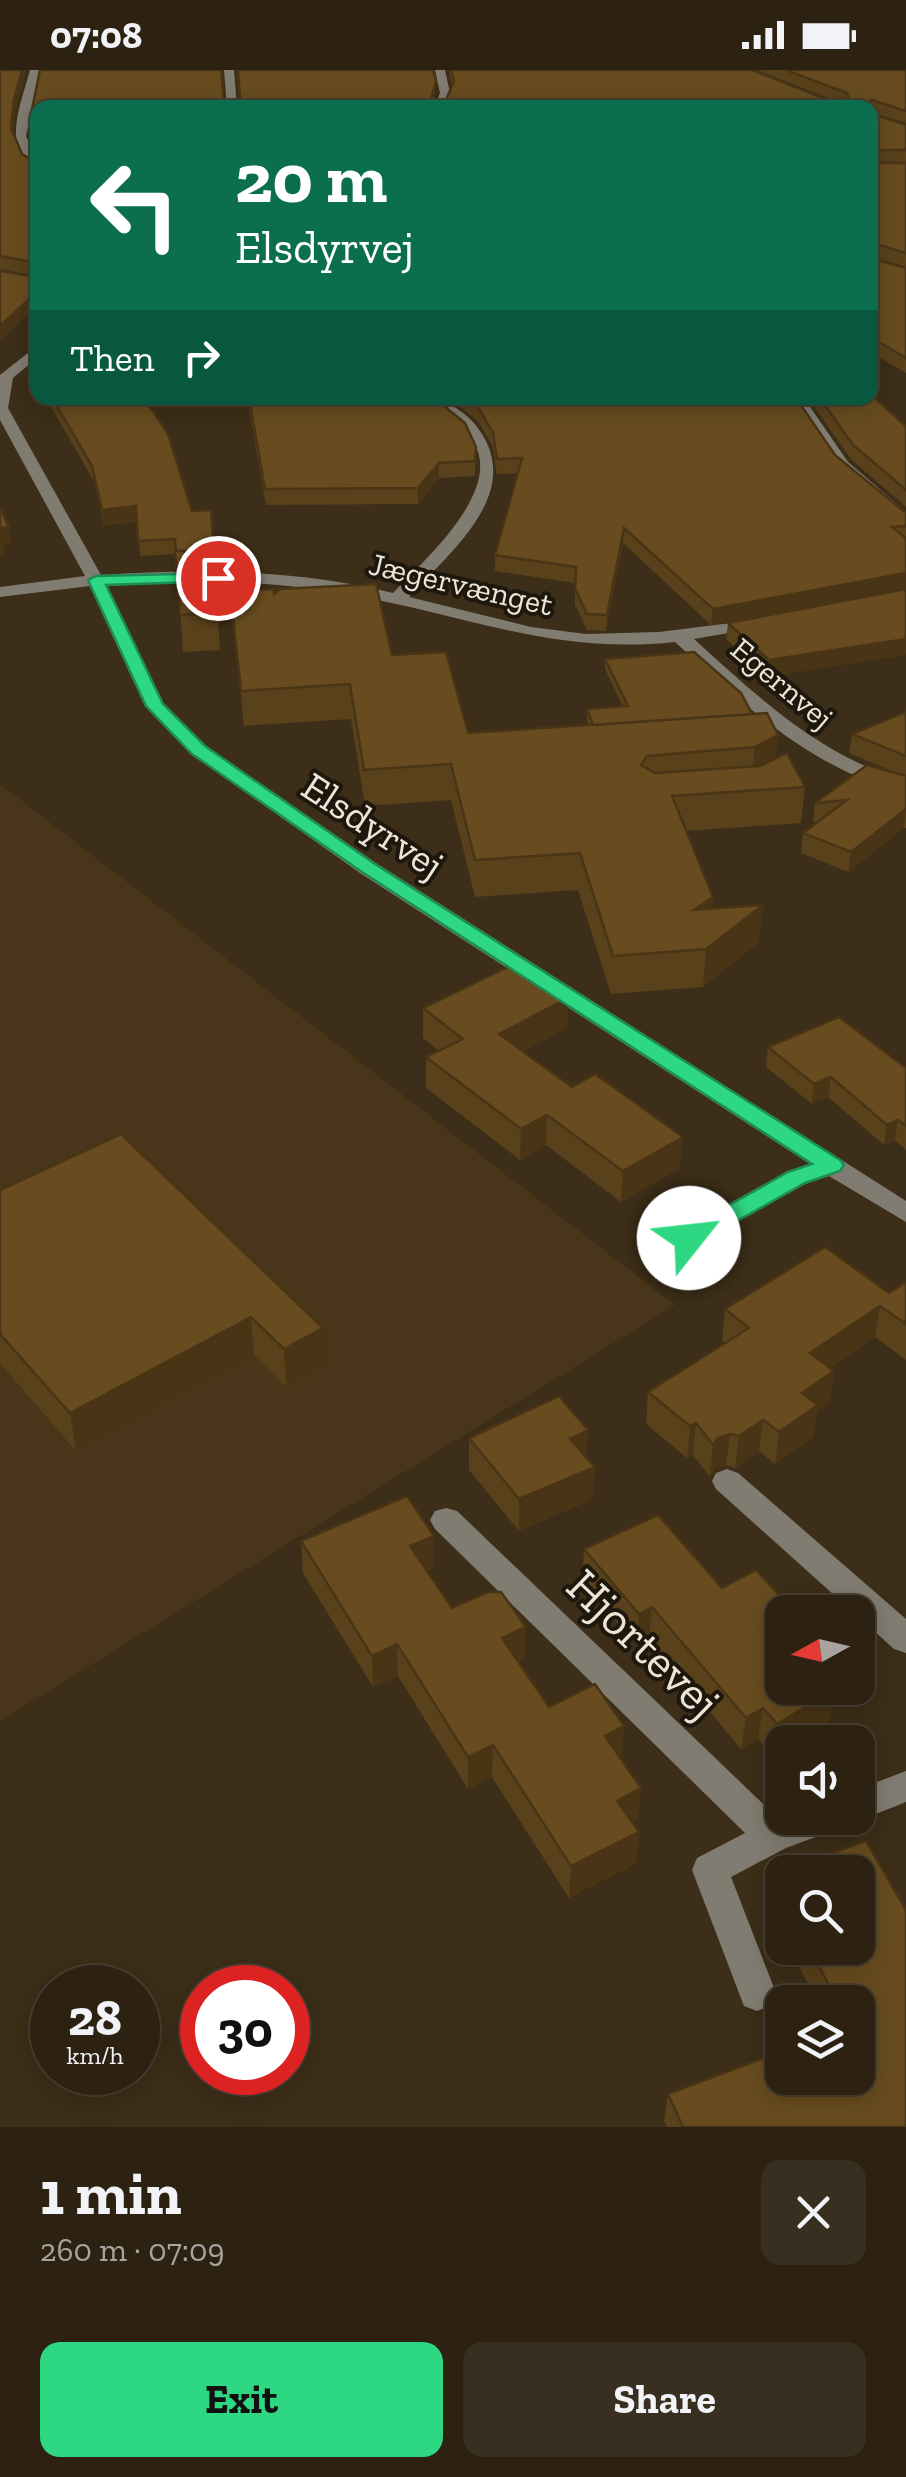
<!DOCTYPE html>
<html lang="en">
<head>
<meta charset="utf-8">
<style>
  body { margin:0; font-family:"Zilla Slab",serif; background:#392f20; color:#f1f3f6; height:100vh; display:flex; flex-direction:column; font-size:38px; white-space:nowrap }
  * { box-sizing:border-box; margin:0 }
  p { font-size:32px; color:#a7a49f }
  .icon { flex:none; width:55px; height:55px; fill:none; stroke:currentColor; stroke-width:2; stroke-linecap:round; stroke-linejoin:round }
  .map { position:relative; height:2057px; overflow:hidden }
  .side { display:flex; flex-direction:column; background:#2d2212; flex:1 }
  .side>* { flex:none }
  .banner { position:absolute; left:30px; top:30px; width:848px; height:305px; border-radius:20px; box-shadow:0 5px 25px #0003,0 0 0 2px #483f32; background:#0b6e4f; color:#fff; overflow:hidden }
  .needle { width:65px; rotate:262deg }
  .tools { position:absolute; left:765px; top:1525px; display:grid; gap:20px }
  .tools a { display:grid; place-items:center; width:110px; height:110px; border-radius:20px; background:#2d2212; box-shadow:0 5px 25px #0003,0 0 0 2px #483f32; font-size:50px }
  .speed { position:absolute; left:30px; top:1895px; display:flex; gap:20px; font-size:50px; font-weight:700; text-align:center }
  .speed>* { display:grid; place-content:center; width:130px; height:130px; border-radius:50%; background:#2d2212; box-shadow:0 5px 25px #0003,0 0 0 2px #483f32; line-height:1 }
  .speed small { font-size:25px; font-weight:400 }
  .speed .limit { border:15px solid #d22; background:#fff; color:#111 }
  .pin { position:absolute; display:grid; place-items:center; width:85px; height:85px; color:#fff; margin:-42px; border:5px solid #fff; border-radius:50%; box-shadow:0 2px 10px #0007 }
  .me { position:absolute; width:110px; margin:-55px; rotate:61deg; stroke-linejoin:round; filter:drop-shadow(0 0 8px #0008) }
  .turn { display:flex; align-items:center; gap:35px; height:210px; padding:0 40px; font-size:45px }
  .turn .icon { width:130px; height:130px; stroke-width:2.5 }
  .turn b { display:block; font-size:70px; line-height:85px }
  .then { display:flex; align-items:center; height:95px; padding:0 40px; background:#0003; gap:20px; font-size:38px }
  .round { display:grid; place-items:center; flex:none; width:105px; height:105px; border-radius:20px; background:#392f20 }
  .summary { display:flex; align-items:center; justify-content:space-between; height:170px; padding:0 40px }
  h1 { font-size:60px; font-weight:700; line-height:75px }
  .cta { display:flex; gap:20px; margin-top:auto; padding:20px 40px }
  .cta a { flex:1; height:115px; border-radius:20px; background:#2ed883; color:#111; font-size:40px; font-weight:700; line-height:115px; text-align:center }
  .cta a+a { background:#392f20; color:#f1f3f6 }
  .status { display:flex; justify-content:space-between; align-items:center; height:70px; padding:0 50px; background:#2d2212; direction:ltr }
  .status svg { height:28px; fill:currentColor }
  .map>svg:first-child { display:block }
  .built { fill:#49361a }
  .lines { fill:none; stroke-linecap:round; stroke-linejoin:round }
  .minor { fill:#817c71; fill-rule:evenodd }
  .wall { fill:#59411b }
  .shaded-wall { fill:#493516 }
  .building { fill:#684c1f; stroke:#493516; stroke-width:2.5 }
  .route { fill:#2ed883; stroke:#1e8c55; stroke-width:2.5 }
  .labels { text-anchor:middle; stroke-width:8; stroke-linejoin:round; paint-order:stroke }
  .far-street-label { font-size:32px; fill:#eee4d7; stroke:#1e170e }
  .street-label { font-size:40px; fill:#eee4d7; stroke:#1e170e }
  .near-street-label { font-size:48px; fill:#eee4d7; stroke:#1e170e }
</style>
</head>
<body>
<div class="status"><b>07:08</b><svg viewBox="0 0 49 12"><path d="M0 12V9h3v3zM5 12V6h3v6zM10 12V3h3v9zM15 12V0h3v12zM26 1h20v11H26zM47 4h2v5h-2z"/></svg></div>
<div class="map">
<svg width="906" height="2057" viewBox="0 0 906 2057">
  <rect width="100%" height="100%" fill="#3c2e18"/>
  <path class="built" d="M0,714L675,1235L0,1651Z"/>
  <g class="lines">
    <g class="minor">
      <path d="M30,0H40L26,66L38,93V103C0,80 21,34 30,0Z"/>
      <path d="M224,0H234L237,38H227Z"/>
      <path d="M435,0H445L450,23L444,38H434L440,23Z"/>
      <path d="M38,275V287L13,308L8,338L101,505C198,498 298,500 393,523C423,491 503,422 474,373C461,352 438,345 421,328C440,327 461,338 474,353C529,419 453,479 409,527L531,557L586,564L659,562L763,549V557L694,569C759,628 820,686 906,711V723C811,699 745,636 675,572C554,585 467,545 351,525C271,510 188,509 107,515L163,634L206,676L376,793L906,1131V1152L829,1106L805,1114L699,1173H679L675,1167L679,1161L787,1102L810,1094L360,803L192,684L145,636L90,516L0,527V517L85,506L0,350V305Z"/>
      <path d="M790,328H804L848,392L906,442V456L836,398Z"/>
      <path d="M727,1399L738,1403L906,1549V1583L894,1579L716,1419L712,1411L716,1403Z"/>
      <path d="M446,1438L457,1441L779,1749L842,1748L837,1759L786,1778L731,1807L776,1923L770,1936L757,1941L744,1936L692,1800L697,1788L745,1763L435,1459L430,1450L435,1441Z"/>
      <path d="M906,1701V1732L858,1751L849,1748H858V1719Z"/>
    </g>
  </g>
  <g class="wall">
    <path d="M0,0H26L15,41L13,63L22,84L38,93V206L0,199Z"/>
    <path d="M40,0H221L224,30L236,31L240,27L238,0H433L436,12L434,29L446,30L452,15L449,0H752L828,30H833L757,0H906V53L870,42V38H38V83L30,66L29,54Z"/>
    <path d="M870,44L906,55V92L870,91Z"/>
    <path d="M870,91L871,93H906V197L870,186L906,198V303L870,282Z"/>
    <path d="M49,328H179L146,331L192,441L211,440L220,580L183,582L176,484L140,486L137,452L104,455L94,411L50,335Z"/>
    <path d="M247,328H434L476,377L475,406L439,408L418,434L266,435Z"/>
    <path d="M439,328H796L835,385L906,443V519L711,555L623,473L606,561L587,560L575,535V513L495,501V485L518,403L497,404L493,377L478,351L452,331Z"/>
    <path d="M808,328H870L906,356V437L851,389Z"/>
    <path d="M906,519L767,607L726,569L728,553Z"/>
    <path d="M230,522L274,524L392,585L468,663L588,655L587,649V639L623,637L605,599V589L752,644L778,665L775,689L805,717L801,753L686,761L712,839L763,835L758,873L703,917L611,924L578,820L475,827L451,730L365,736L351,649L244,656Z"/>
    <path d="M906,642V758H904L848,802L801,783L803,763L818,752H813L815,733L901,705L849,683L852,664Z"/>
    <path d="M568,928L567,958L523,981L680,1098L621,1132L546,1075L520,1090L426,1018V987L439,981L423,968V938Z"/>
    <path d="M768,977L906,998V1080L895,1070L884,1075L828,1027L812,1034L766,997Z"/>
    <path d="M121,1064L325,1296L286,1317L254,1285L76,1381L0,1293V1120Z"/>
    <path d="M906,1212V1290L875,1267L829,1298L834,1301L829,1333L817,1341L813,1367L775,1394L759,1381L735,1398L726,1395L715,1399L710,1407L693,1385L687,1388L646,1354L648,1322L725,1273L722,1271L725,1239L889,1223Z"/>
    <path d="M469,1368L587,1387L595,1397L593,1429L519,1461L469,1400Z"/>
    <path d="M301,1471L434,1498L427,1501L452,1538L525,1589L519,1592L549,1637L624,1656L620,1688L641,1718L638,1750L632,1753L639,1762L636,1793L569,1828L492,1707L468,1719L398,1606L373,1617L303,1503Z"/>
    <path d="M584,1479L722,1518L782,1542V1618L830,1651L794,1672H782V1679L772,1685L758,1669L741,1679L649,1569L637,1576L582,1511Z"/>
    <path d="M866,1771L906,1840V2057H667L664,2051L668,2024L782,1981V2008H858V1932H818L789,1878H858V1802H782V1865L766,1833L770,1805Z"/>
  </g>
  <g class="shaded-wall">
    <path d="M22,0H26L15,41L13,69L11,58L14,30Z"/>
    <path d="M38,221V236L0,271V256Z"/>
    <path d="M138,328H179L138,332Z"/>
    <path d="M439,393V408L418,434V418Z"/>
    <path d="M136,436L138,452L104,455L102,440Z"/>
    <path d="M9,457L12,474L3,475L5,487L0,488V458Z"/>
    <path d="M624,458L623,473L606,561L607,545Z"/>
    <path d="M906,503V519L711,555L713,539Z"/>
    <path d="M906,569V585L767,607L769,590Z"/>
    <path d="M778,665L774,700L751,712L755,677Z"/>
    <path d="M906,739L904,758L848,802L851,782Z"/>
    <path d="M713,827L709,864L694,840Z"/>
    <path d="M763,835L758,873L703,917L706,879Z"/>
    <path d="M568,928L567,958L499,994V964Z"/>
    <path d="M831,1007L828,1027L812,1034L814,1014Z"/>
    <path d="M547,1045L546,1075L520,1090L521,1059Z"/>
    <path d="M898,1050L895,1070L884,1075L887,1055Z"/>
    <path d="M683,1067L680,1098L621,1132L623,1101Z"/>
    <path d="M880,1236L875,1267L805,1314L810,1283Z"/>
    <path d="M251,1247L254,1285L76,1381L70,1343Z"/>
    <path d="M323,1258L325,1296L286,1317L284,1279Z"/>
    <path d="M834,1301L829,1333L817,1341L813,1367L775,1394L779,1362L802,1323Z"/>
    <path d="M763,1350L759,1381L735,1398L739,1366Z"/>
    <path d="M696,1353L693,1385L687,1388L690,1356Z"/>
    <path d="M588,1360L586,1391L570,1369Z"/>
    <path d="M730,1364L726,1395L715,1399L710,1407L713,1375L718,1368Z"/>
    <path d="M595,1397L593,1429L519,1461V1429Z"/>
    <path d="M434,1466V1498L411,1508L410,1476Z"/>
    <path d="M652,1537L649,1569L637,1576L639,1544Z"/>
    <path d="M526,1557L525,1589L501,1600L502,1568Z"/>
    <path d="M397,1574L398,1606L373,1617L372,1586Z"/>
    <path d="M836,1619L830,1651L794,1672H782V1679L772,1685L777,1654Z"/>
    <path d="M763,1638L758,1669L741,1679L746,1648Z"/>
    <path d="M624,1656L622,1687L602,1698L605,1666Z"/>
    <path d="M493,1675L492,1707L468,1719V1687Z"/>
    <path d="M641,1718L638,1750L614,1762L617,1731Z"/>
    <path d="M639,1762L636,1793L569,1828L571,1796Z"/>
  </g>
  <g class="building">
    <path d="M0,0H22L14,30L11,58L22,84L38,93V193L0,186Z"/>
    <path d="M40,0H221L224,30L236,31L240,27L238,0H433L436,12L431,29L446,30L454,11L451,0H752L828,30L849,28L847,23L786,0H906V41L872,30L868,34V38H38V74L29,54Z"/>
    <path d="M870,43L906,55V80H871L870,83Z"/>
    <path d="M870,91L871,93H906V183L873,173L870,175Z"/>
    <path d="M870,186V188L906,198V288L870,267Z"/>
    <path d="M0,201L36,207L38,206V221L0,256Z"/>
    <path d="M870,324L906,356V420L853,375L820,328H870Z"/>
    <path d="M52,328H144L168,364L192,441L211,440L214,484L213,481H176L175,469L138,471L136,436L102,440L92,396Z"/>
    <path d="M249,328H434L465,353L476,377L475,391L439,393L418,418L265,419Z"/>
    <path d="M466,328H796L835,385L906,443V456L892,457L906,468V503L713,539L624,458L607,545L587,544L575,519L576,497L495,485L522,388L497,389L493,363L478,337Z"/>
    <path d="M0,438L9,457L0,458Z"/>
    <path d="M175,481H213L217,543L180,545Z"/>
    <path d="M376,514L392,585L446,582L468,663L767,643L778,665L755,677L647,686L641,695L655,703L760,696L787,683L805,717L672,726L713,827L694,840L763,835L706,879L613,886L580,783L475,790L451,694L364,700L350,614L241,621L230,522L274,519V524L280,519Z"/>
    <path d="M906,519V569L769,590L728,553Z"/>
    <path d="M694,582L741,623L752,644L593,655L587,639L628,636L605,589Z"/>
    <path d="M906,642V686L852,664Z"/>
    <path d="M867,695L906,706V739L851,782L803,763L847,730L815,733Z"/>
    <path d="M516,893L568,928L499,964L572,1017L595,1004L683,1067L623,1101L547,1045L521,1059L426,987L463,969L423,938Z"/>
    <path d="M839,947L906,998V1056L898,1050L887,1055L831,1007L814,1014L768,977Z"/>
    <path d="M121,1064L323,1258L284,1279L251,1247L70,1343L0,1264V1120Z"/>
    <path d="M825,1177L889,1223L906,1212V1254L880,1236L810,1283L834,1301L802,1323L818,1335L779,1362L763,1350L739,1366L730,1364L718,1368L713,1375L696,1353L690,1356L648,1322L749,1258L725,1239Z"/>
    <path d="M559,1326L588,1360L570,1369L595,1397L519,1429L469,1368Z"/>
    <path d="M407,1426L434,1466L410,1476L452,1538L488,1522H501L526,1557L502,1568L549,1637L595,1614L624,1656L605,1666L641,1718L617,1731L639,1762L571,1796L493,1675L468,1687L397,1574L372,1586L301,1471Z"/>
    <path d="M658,1445L722,1518L756,1500L795,1542H782V1548L776,1552L782,1559V1618H835L836,1619L777,1654L763,1638L746,1648L652,1537L639,1544L584,1479Z"/>
    <path d="M866,1771L906,1840V2057H683L668,2024L782,1981V2008H858V1932H838L809,1878H858V1802H782V1828L770,1805Z"/>
  </g>
  <path class="route" d="M218,503L226,508L224,511L106,515L163,634L205,676L375,794L840,1090L844,1095L840,1101L805,1113L698,1173H681L677,1168L681,1162L788,1102L812,1094L362,802L192,684L146,636L88,510L96,506Z"/>
  <g class="labels">
    <g class="far-street-label">
      <text transform="translate(461 514) rotate(13)" y="11">Jægervænget</text>
      <text transform="translate(782 613) rotate(40)" y="11">Egernvej</text>
    </g>
    <g class="street-label">
      <text transform="translate(373 755) rotate(33)" y="14">Elsdyrvej</text>
    </g>
    <g class="near-street-label">
      <text transform="translate(644 1573) rotate(44)" y="17">Hjortevej</text>
    </g>
  </g>
</svg>
<div class="tools">
<a><svg class="needle" viewBox="-14 -14 28 28"><path d="M0-13l5 13h-10z" fill="#e53935"/><path d="M0 13l5-13h-10z" fill="#a7a49f"/></svg></a>
<a><svg class="icon" aria-label="sound" viewBox="0 0 24 24"><path d="M4 9h4l5-4v14l-5-4H4zM17 9q2 3 0 6"/></svg></a>
<a><svg class="icon" aria-label="search" viewBox="0 0 24 24"><circle cx="10" cy="10" r="6"/><path d="M15 15l6 6"/></svg></a>
<a><svg class="icon" aria-label="layers" viewBox="0 0 24 24"><path d="M12 4l9 5-9 5-9-5zM3 14l9 5 9-5"/></svg></a>
</div>
<div class="speed"><div>28<small>km/h</small></div><div class="limit">30</div></div>
<div class="pin" style="left:218px;top:508px;background:#d93025"><svg class="icon" aria-label="arrive" viewBox="0 0 24 24"><path d="M6 21V4h12l-3 4 3 4H6"/></svg></div>
<svg class="me" style="left:689px;top:1168px" viewBox="-20 -20 40 40"><circle r="19" fill="#fff"/><path d="M0-13L10 11 0 6-10 11z" fill="#2ed883"/></svg>
<div class="banner">
<div class="turn"><svg class="icon" aria-label="left" viewBox="0 0 24 24"><path d="M17 20v-9H6M10 6l-5 5 5 5"/></svg><div><b>20 m</b>Elsdyrvej</div></div>
<div class="then">Then<svg class="icon" aria-label="right" viewBox="0 0 24 24"><path d="M7 20v-9h11M14 6l5 5-5 5"/></svg></div>
</div>
</div>
<section class="side">
<div class="summary"><div><h1>1 min</h1><p>260 m · 07:09</p></div><a class="round"><svg class="icon" aria-label="close" viewBox="0 0 24 24"><path d="M6 6l12 12M18 6L6 18"/></svg></a></div>
<div class="cta"><a>Exit</a><a>Share</a></div>
</section>
</body>
</html>
